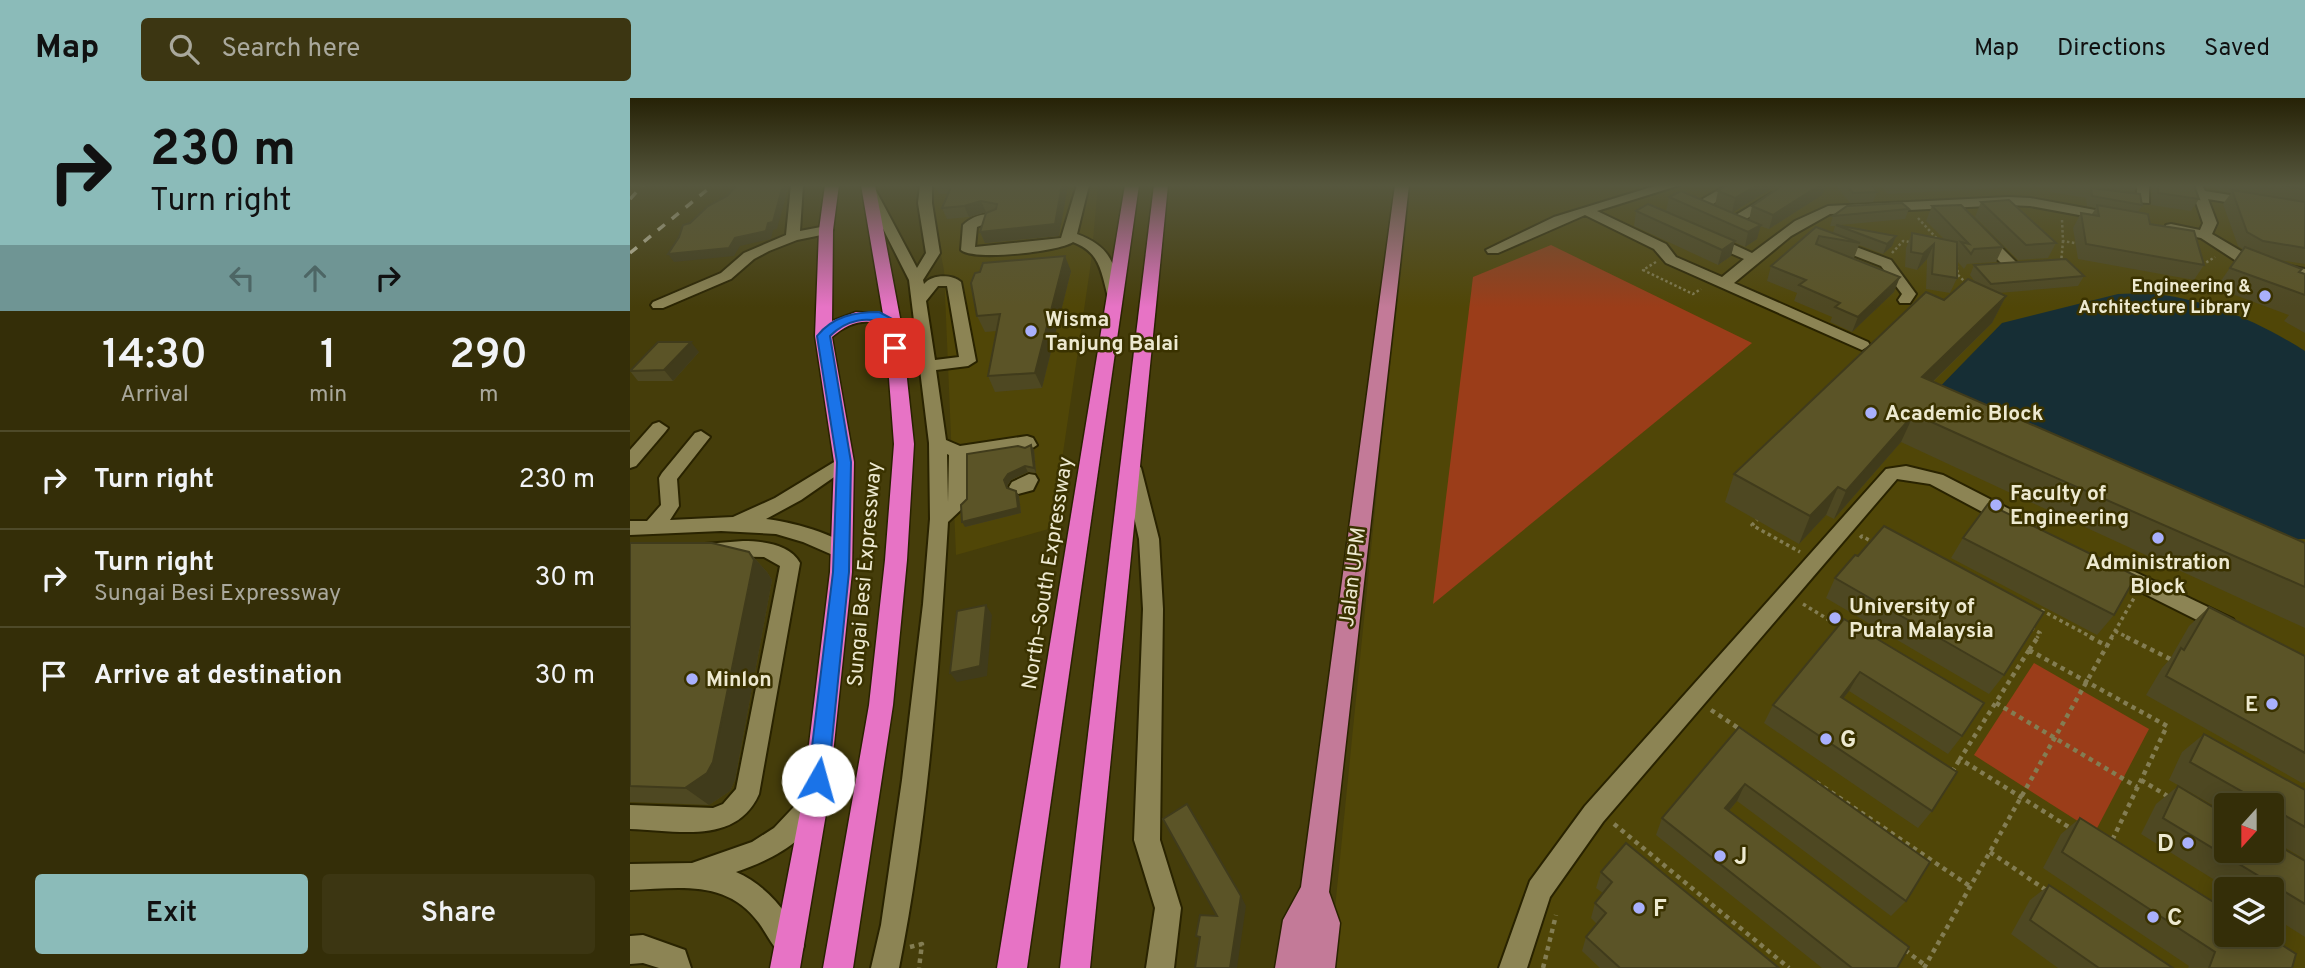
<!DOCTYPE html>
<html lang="en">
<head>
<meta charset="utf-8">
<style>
  body { margin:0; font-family:Overpass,sans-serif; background:#3c3612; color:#f1f3f6; height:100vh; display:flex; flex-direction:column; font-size:26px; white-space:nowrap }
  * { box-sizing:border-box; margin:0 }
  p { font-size:23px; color:#a9a89c }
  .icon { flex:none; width:38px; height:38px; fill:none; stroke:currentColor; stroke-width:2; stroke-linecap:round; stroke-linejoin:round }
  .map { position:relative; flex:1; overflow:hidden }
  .drawer { display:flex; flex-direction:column; background:#342e08; width:630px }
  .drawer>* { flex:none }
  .guide { background:#8bbbb9; color:#111; overflow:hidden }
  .needle { width:46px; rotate:201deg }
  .tools { position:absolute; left:1584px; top:695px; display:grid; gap:14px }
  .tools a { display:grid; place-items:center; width:70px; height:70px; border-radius:7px; background:#342e08; box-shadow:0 4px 18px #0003,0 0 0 2px #4e4a29; font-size:35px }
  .pin { position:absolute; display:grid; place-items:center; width:60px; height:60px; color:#fff; margin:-30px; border-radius:14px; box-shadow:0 4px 10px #0006 }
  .me { position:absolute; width:77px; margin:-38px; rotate:7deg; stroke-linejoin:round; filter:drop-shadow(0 0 5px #0008) }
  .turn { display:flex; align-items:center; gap:24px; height:147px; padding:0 35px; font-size:32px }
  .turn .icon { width:91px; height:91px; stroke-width:2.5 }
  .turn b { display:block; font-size:49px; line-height:60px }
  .lanes { display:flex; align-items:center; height:66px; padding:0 35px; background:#0003; justify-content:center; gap:35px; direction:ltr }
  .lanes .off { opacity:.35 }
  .eta { display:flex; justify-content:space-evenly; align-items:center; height:119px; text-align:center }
  .eta b { font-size:42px; font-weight:600; line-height:49px }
  .action { display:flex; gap:14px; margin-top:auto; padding:14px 35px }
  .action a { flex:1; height:80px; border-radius:7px; background:#8bbbb9; color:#111; font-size:28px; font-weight:600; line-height:80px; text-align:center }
  .action a+a { background:#3c3612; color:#f1f3f6 }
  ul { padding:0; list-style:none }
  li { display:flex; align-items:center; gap:21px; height:98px; padding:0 35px; border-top:2px solid #4e4a29 }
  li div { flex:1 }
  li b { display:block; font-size:26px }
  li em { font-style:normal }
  header { display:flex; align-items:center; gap:42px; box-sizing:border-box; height:98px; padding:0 35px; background:#8bbbb9; color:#111 }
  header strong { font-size:33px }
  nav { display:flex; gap:38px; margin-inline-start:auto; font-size:24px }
  .search { width:490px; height:63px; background:#3c3612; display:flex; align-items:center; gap:18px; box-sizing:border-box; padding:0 24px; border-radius:7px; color:#a9a89c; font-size:26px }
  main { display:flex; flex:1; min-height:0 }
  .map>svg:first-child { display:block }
  .built { fill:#504607; fill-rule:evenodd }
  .green { fill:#9b3d19 }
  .water { fill:#162e35 }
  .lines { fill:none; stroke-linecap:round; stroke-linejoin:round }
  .minor-casing { stroke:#292300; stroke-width:4 }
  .major-casing { stroke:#292300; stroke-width:3 }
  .highway-casing { stroke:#292300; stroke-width:3 }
  .path-far2 { stroke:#837d53; stroke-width:2.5; stroke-dasharray:2.5 2.5; stroke-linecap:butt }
  .path-far1 { stroke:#837d53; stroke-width:3.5; stroke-dasharray:3.5 3.5; stroke-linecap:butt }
  .path { stroke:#837d53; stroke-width:4.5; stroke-dasharray:4.5 4.5; stroke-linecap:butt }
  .minor { fill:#8c8454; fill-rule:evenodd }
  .major { fill:#c37a98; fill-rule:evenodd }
  .highway { fill:#e773c5; fill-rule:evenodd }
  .rail { stroke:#dbd7bb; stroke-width:3.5; stroke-dasharray:9 9; stroke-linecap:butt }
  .wall { fill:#4e4822 }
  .shaded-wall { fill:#403b1b }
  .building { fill:#5b5427; stroke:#403b1b; stroke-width:2 }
  .route { fill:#1a73e8; stroke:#114b97; stroke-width:2 }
  .poi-dot { fill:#a9b0fc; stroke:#3a3200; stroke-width:2.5 }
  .labels { text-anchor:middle; stroke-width:5; stroke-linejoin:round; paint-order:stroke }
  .far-poi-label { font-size:18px; font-weight:bold; fill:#ede9d0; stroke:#3a3200; text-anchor:end }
  .poi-label { font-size:21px; font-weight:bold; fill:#ede9d0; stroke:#3a3200; text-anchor:start }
  .street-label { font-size:21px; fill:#ede9d0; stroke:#3a3200 }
  .near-poi-label { font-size:24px; font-weight:bold; fill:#ede9d0; stroke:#3a3200; text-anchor:start }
</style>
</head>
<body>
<header>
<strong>Map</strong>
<div class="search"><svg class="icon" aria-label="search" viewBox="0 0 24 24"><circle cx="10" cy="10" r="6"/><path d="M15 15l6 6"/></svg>Search here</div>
<nav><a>Map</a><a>Directions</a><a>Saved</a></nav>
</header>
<main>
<section class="drawer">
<div class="guide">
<div class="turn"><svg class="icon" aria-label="right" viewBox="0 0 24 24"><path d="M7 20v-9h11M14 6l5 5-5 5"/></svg><div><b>230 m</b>Turn right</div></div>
<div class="lanes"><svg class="icon off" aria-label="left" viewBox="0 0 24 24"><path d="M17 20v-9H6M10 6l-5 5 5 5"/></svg><svg class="icon off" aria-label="ahead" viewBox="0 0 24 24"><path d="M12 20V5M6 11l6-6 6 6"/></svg><svg class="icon" aria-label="right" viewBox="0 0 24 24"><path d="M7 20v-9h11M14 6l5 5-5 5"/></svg></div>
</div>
<div class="eta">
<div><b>14:30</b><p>Arrival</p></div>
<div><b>1</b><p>min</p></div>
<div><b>290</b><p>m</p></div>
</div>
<ul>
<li><svg class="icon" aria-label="right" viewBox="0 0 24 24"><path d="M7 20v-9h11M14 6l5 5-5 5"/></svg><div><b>Turn right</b></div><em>230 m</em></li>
<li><svg class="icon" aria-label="right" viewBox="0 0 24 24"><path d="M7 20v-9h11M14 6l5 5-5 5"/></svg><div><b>Turn right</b><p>Sungai Besi Expressway</p></div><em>30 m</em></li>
<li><svg class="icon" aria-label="arrive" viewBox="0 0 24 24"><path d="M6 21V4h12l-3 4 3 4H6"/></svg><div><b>Arrive at destination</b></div><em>30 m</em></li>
</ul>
<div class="action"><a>Exit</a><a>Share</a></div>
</section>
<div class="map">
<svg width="1675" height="870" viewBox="0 0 1675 870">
  <rect width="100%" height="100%" fill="#453d0a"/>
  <g class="built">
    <path d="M297,87H468L461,164L422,430L326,457L314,172Z"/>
    <path d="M781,87H1675V870H699L753,332ZM1596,707H1642V752H1596ZM1596,791H1642V836H1596Z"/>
  </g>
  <g class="green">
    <path d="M921,147L1122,245L803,506L843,179Z"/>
    <path d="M1404,565L1519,631L1465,734L1344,657Z"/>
  </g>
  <path class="water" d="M1516,195C1574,200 1626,222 1675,253V441L1600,442L1296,303L1372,225L1488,196Z"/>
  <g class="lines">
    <defs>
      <g id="minor">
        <path d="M161,87H173L170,133L196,128L203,132L201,135L167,142L139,153L124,161L101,181L33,210H23L21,207L23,204L91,175L114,155L156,137Z"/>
        <path d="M233,87L244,89L287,170L296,155L288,105L290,87H302V105L310,155L293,182L294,186C302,176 322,176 331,184L346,263L338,268L306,272L316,342L330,348L397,338L403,340L407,347L398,353L391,351L337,359V406L318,424C309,572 298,724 269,870H241L251,827L272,682L293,506L300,421L299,345L279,182L232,89ZM308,188H317L329,259L305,262L296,203ZM317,356L319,357L318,404Z"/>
        <path d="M447,87H459L447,136C482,149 484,166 492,199L490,202L485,203L478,199C471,173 470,154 443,144C428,154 344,163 331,152L333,127C342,118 359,112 370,120L347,129L345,149L431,140Z"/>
        <path d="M1028,87H1050L967,113L1036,146L1046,159L1092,179L1114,161L1073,143V137H1083L1122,155L1165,123L1198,108L1378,99L1400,100L1487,116L1494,120L1487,124L1400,108L1378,107L1200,116L1161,138L1104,185L1238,244L1240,247L1232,252L1036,165L1024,151L955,117L868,155H858L856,152L924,119Z"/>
        <path d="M1097,87H1112L1074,112H1064V106Z"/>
        <path d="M1507,87H1519V105L1486,103L1480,99L1486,95L1507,97Z"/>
        <path d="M1560,87H1572L1575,93L1625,101V107L1620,108L1578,101L1587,125L1582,136L1638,169L1645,165L1675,171V179L1649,174L1675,186V196L1614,168L1571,140L1536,133V127L1541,126L1570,132L1573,125Z"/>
        <path d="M1142,95L1148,99L1147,102L1108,126L1103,127L1096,123Z"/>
        <path d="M1352,134L1357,135L1388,166V172H1378L1347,141V135Z"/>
        <path d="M1202,140L1261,162L1286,196L1280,205H1270L1268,202L1272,196L1251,168L1197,147V141Z"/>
        <path d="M29,324L38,330L35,334L6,368L0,370V352L23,326Z"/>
        <path d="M71,333L80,339L47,381L49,408L40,422L103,419L145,400L214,358L220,360L223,364L220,368L171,402L136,421C156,423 212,436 222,454L219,459L212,461L173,444L146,436L91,433L0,437V423H17L31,407L29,380L32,375L65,335Z"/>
        <path d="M502,364L508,366L511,370L529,441L533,511L530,742L551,810L544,870H516L525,810L504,742L513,511L509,441L493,370L496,366Z"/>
        <path d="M1276,368L1313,377L1387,415L1389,420L1387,425H1373L1300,386L1267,381L973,724L920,799L897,870H869L900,783L955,708L1256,371Z"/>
        <path d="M399,376L405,377L408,382L403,392L388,396L382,394L379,389L382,384Z"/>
        <path d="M113,443C132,443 160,446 170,465L129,696C106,748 46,732 0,731V707L83,710L93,706L106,691L150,468L134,459L82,458L75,456L72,451L75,446Z"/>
        <path d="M1482,463L1603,521L1606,527L1603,533L1596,536L1589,533L1475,476L1472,471L1475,466Z"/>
        <path d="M185,693L194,696L197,704C181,741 142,762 106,774C137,787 161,818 174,848L170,858L160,862C145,855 139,839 129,825C97,781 49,790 0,792V766L62,765L122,744L144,730L176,696Z"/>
        <path d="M13,837L55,852L61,870H29L13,865L0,866V838Z"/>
      </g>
      <path id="major" d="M765,87H779L699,794L710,825L705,870H645L653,822L671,789Z"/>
      <g id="highway">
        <path d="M195,87H209L203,132L202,223L226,214L253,216L231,87H245L271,225L284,346L277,462L263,607L223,870H193L239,607L255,462L264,346L255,228C235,219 218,225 202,239L224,364L222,474L198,704L170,870H140L172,704L200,474L204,364L185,238L189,132Z"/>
        <path d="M495,87H509L397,870H367Z"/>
        <path d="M524,87H538L460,870H430Z"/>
      </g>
    </defs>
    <use href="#minor" class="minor-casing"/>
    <use href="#major" class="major-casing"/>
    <use href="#highway" class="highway-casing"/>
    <g class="path-far2">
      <path d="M1288,120L1309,143"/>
      <path d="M1432,122L1433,143L1450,146"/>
      <path d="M1262,155L1273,143L1280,144"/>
      <path d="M1326,162L1328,177L1336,185"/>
      <path d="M1026,164L1013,172L1063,196L1071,191"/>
      <path d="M1431,165L1433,143"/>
      <path d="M1572,167L1585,159"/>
    </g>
    <g class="path-far1">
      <path d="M1129,420L1122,427L1170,454"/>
      <path d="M1230,440L1232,438L1244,445"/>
      <path d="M1520,472L1528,457"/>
      <path d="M1173,506L1212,530"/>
      <path d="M1411,512L1463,540"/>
      <path d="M1401,530L1410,535L1407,540"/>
      <path d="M1485,533L1499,540"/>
      <path d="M1481,540L1504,500"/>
    </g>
    <g class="path">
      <path d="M1460,539L1477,548"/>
      <path d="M1496,539L1542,562"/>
      <path d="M1399,552L1408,539"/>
      <path d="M1399,552L1537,628L1477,753L1330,661Z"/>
      <path d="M1366,605L1507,689"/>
      <path d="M1081,612L1111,632"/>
      <path d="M1322,674L1330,661"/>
      <path d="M1511,682L1539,699"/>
      <path d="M1186,684L1341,789"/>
      <path d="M984,726L1159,870"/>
      <path d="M1360,754L1416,792"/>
      <path d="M280,849L292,846L289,870"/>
      <path d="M1275,852L1296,868"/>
      <path d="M913,870L926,817"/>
      <path d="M1294,870L1482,539"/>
    </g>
    <use href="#minor" class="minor"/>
    <use href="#major" class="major"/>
    <use href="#highway" class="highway"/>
    <g class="rail">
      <path d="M0,101L13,87"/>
      <path d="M0,155L83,87"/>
    </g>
  </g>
  <g class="wall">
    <path d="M305,87H438L429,138L355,145L350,134L358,114H356L339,119L317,121L312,110L318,96H309Z"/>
    <path d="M1147,87L1102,115L1119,122L1122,108L1192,97L1139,131L1130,128L1127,141L1115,149L1104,144L1101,158L1088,167L1004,128L1006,113L1036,114L1039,99L1085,107L1088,93Z"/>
    <path d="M1205,87H1242L1247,94L1243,104L1220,105Z"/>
    <path d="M1250,87H1370L1368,90L1258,96Z"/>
    <path d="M1420,87H1508L1504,94L1462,88L1456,100L1420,94Z"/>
    <path d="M1522,87H1564L1569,101L1561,113L1521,107Z"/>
    <path d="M1585,87H1675V166L1649,162L1675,176V235L1654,223L1659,217L1586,190L1613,151L1608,148L1593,106L1601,95L1587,92Z"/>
    <path d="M1461,90L1512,107L1508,114L1520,126L1574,167L1564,182L1448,161L1443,130L1451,115L1462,116L1466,110L1457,108L1456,100Z"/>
    <path d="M1351,104L1426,145L1418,160L1388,162L1345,119Z"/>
    <path d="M1302,108L1373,149L1366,164L1337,166L1334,171L1327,163V180L1320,195L1296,191L1297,161L1287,172L1275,169L1276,150L1282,135L1314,141L1296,123Z"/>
    <path d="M1279,111L1275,121L1210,127L1266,138L1262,148L1253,156L1229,147L1224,160L1264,194L1222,234L1200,224L1202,219L1164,203L1167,195L1137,183L1141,168L1186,129L1203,135L1205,128H1200L1203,118Z"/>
    <path d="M1344,167L1454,178L1448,188L1369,195L1376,198L1362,225L1303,284L1675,445V530L1372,391L1271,344L1204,421L1196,417L1169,446L1095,404L1104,376L1314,202L1345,184L1340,177Z"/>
    <path d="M441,173L412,290L365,294L358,278L367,233L355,234L347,218Z"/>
    <path d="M69,254L43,283H8L0,273V272Z"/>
    <path d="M401,347L404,352L406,375L398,374L381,382L377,388L378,390L386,393L389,398L391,415L335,429Z"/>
    <path d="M1333,440L1484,517L1467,537L1321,460Z"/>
    <path d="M0,445L119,454L137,474L142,482L105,682L100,693L79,707L0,704Z"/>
    <path d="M1205,480L1374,577L1359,596L1196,500Z"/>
    <path d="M1579,509L1675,558V684L1672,685L1516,597L1532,570L1540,561L1559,528Z"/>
    <path d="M1214,521L1332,638L1318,656L1219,593L1213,601L1302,713L1288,730L1134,625L1143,607Z"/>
    <path d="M1109,629L1276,803L1261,818L1107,703L1099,713L1267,870H1192L1026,737L1032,720Z"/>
    <path d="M1574,636L1675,692V839L1642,818V791H1599L1511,736L1526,706L1548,688L1674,763V761L1642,742V707H1596V715L1539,682L1552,654Z"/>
    <path d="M1450,720L1662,870H1558L1559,868L1413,770L1431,736Z"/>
    <path d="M971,774L1149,870H970L952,853L956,839L967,826L961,820L965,805L973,795L966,790Z"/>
    <path d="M1419,787L1543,870H1428L1381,836L1400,802Z"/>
  </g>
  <g class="shaded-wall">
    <path d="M153,87H159L147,131L143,132L141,141L110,148L104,158L44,164L38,156L105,140L138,125Z"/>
    <path d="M432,87H438L429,138L355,145L350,134Z"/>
    <path d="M1127,87H1147L1102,115L1105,100Z"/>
    <path d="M1190,87H1196L1192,97L1139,131L1143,117Z"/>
    <path d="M351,103L356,114L339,119L334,108Z"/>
    <path d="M1131,127L1127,141L1115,149L1118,134Z"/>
    <path d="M1266,138L1262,148L1253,156L1257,146Z"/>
    <path d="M1105,143L1101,158L1088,167L1092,152Z"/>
    <path d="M1304,146L1297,161L1287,172L1293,156Z"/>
    <path d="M435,158L441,173L412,290L405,275Z"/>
    <path d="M1270,179L1264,194L1222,234L1228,219Z"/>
    <path d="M1376,198L1362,225L1279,307L1292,279Z"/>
    <path d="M61,244L69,254L43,283L34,272Z"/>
    <path d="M1284,316L1271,344L1204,421L1216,393Z"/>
    <path d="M401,347L404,352L406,375L404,370Z"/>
    <path d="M395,368L398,374L381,382L377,388L380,395L374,382L378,376Z"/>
    <path d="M1208,389L1196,417L1169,446L1180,418Z"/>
    <path d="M386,393L389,398L391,415L335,429L332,424Z"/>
    <path d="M119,454L137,474L142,482L105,682L100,693L79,707L55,690Z"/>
    <path d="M356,507L362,517L357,578L327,584L320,575Z"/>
    <path d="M1230,574L1219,593L1200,618L1211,599Z"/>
    <path d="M1115,686L1107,703L1087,727L1095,710Z"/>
    <path d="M611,798L616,808L607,870H600Z"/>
  </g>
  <g class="building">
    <path d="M107,87H153L143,124L138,125L136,133L105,140L99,150L38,156L49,139L53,127L60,125L78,108L97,98Z"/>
    <path d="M322,87H432L425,126L350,134L356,115L366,111L367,106L351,103L334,108L312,110Z"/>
    <path d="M1097,87H1127L1105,100L1088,93Z"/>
    <path d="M1153,87H1190L1143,117L1122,108Z"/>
    <path d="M1216,87H1242L1247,94L1223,95Z"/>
    <path d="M1528,87H1564L1569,101L1528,95Z"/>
    <path d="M1648,87H1675V91Z"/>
    <path d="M1461,90L1510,96L1512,107L1462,98Z"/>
    <path d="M1602,92L1675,104V150L1633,143L1617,134Z"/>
    <path d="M1051,93L1131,127L1118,134L1039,99Z"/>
    <path d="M1379,102L1426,145L1396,147L1351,104Z"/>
    <path d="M1272,105L1279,111L1203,118L1217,108Z"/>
    <path d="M1018,106L1105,143L1092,152L1006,113Z"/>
    <path d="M1331,107L1373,149L1344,151L1341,156L1331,144L1339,146L1302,108Z"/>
    <path d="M1467,107L1518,116L1520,126L1564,133L1574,167L1456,146L1451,115L1469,118Z"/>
    <path d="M1206,127L1266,138L1257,146Z"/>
    <path d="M1186,129L1230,145L1189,138L1186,146L1270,179L1228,219L1205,209L1210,205L1169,187L1176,182L1141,168Z"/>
    <path d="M1282,135L1327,144V180L1302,176L1304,146L1293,156L1281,154Z"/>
    <path d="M1615,149L1672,171L1669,174L1675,176V197L1600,170Z"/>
    <path d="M435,158L405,275L358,278L370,216L347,218L341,185L345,175L350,174L353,165Z"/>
    <path d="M1436,161L1454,178L1361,186L1344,167Z"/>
    <path d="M1338,181L1376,198L1292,279L1675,445V489L1390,364L1284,316L1216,393L1208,389L1180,418L1104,376L1296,194L1314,202Z"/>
    <path d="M28,244H61L34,272L0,273Z"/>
    <path d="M401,347L404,370L395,368L378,376L374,382L377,390L386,393L388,410L332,424L331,407L337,401V356L388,348L395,350Z"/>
    <path d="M1358,406L1506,478L1484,517L1333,440Z"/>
    <path d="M1254,428L1414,514L1374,577L1205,480L1225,457L1228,458Z"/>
    <path d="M0,445H82L119,454L124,462L83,664L77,675L55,690L0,688Z"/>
    <path d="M356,507L350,568L320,575L327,513Z"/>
    <path d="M1579,509L1675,558V655L1536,578L1551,550L1554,552Z"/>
    <path d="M1214,521L1354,605L1332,638L1230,574L1211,599L1327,674L1302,713L1143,607Z"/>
    <path d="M1109,629L1300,764L1276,803L1115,686L1095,710L1279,849L1267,870H1222L1032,720Z"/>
    <path d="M1574,636L1675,692V729L1642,710V707H1636L1560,664Z"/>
    <path d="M1548,688L1596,717V752H1642V744L1675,763V806L1533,720Z"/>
    <path d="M557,706L611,798L600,870H565L570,839L566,838L570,817L587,818L533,721Z"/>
    <path d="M1450,720L1596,812V836H1635L1666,856L1662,870H1579L1585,854L1432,754Z"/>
    <path d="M996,745L1149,870H990L956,839L976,815L965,805L982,784L971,774Z"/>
    <path d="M1419,787L1543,870H1469L1400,822Z"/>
  </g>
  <linearGradient id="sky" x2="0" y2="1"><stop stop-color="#262206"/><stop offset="0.42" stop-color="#56573e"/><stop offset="1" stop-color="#56573e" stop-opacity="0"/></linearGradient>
  <rect width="1675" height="209" fill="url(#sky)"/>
  <path class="route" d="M249,214L270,225V252H261L257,227C238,217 216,222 200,238L221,364L219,474L198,682L195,689L188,691L181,689L178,682L203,474L207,364L187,238C203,218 225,214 249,214Z"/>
  <g class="poi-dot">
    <circle cx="1635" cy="198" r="7"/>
    <circle cx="401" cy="233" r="7"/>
    <circle cx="1241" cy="315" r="7"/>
    <circle cx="1366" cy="407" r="7"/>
    <circle cx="1528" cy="440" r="7"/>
    <circle cx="1205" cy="520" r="7"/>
    <circle cx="62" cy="581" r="7"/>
    <circle cx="1642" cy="606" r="7"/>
    <circle cx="1196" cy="641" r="7"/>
    <circle cx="1558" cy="745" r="7"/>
    <circle cx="1090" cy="758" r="7"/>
    <circle cx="1009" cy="810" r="7"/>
    <circle cx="1523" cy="819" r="7"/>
  </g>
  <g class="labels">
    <g class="far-poi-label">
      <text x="1621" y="194">Engineering &amp;<tspan x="1621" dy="21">Architecture Library</tspan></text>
    </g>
    <g class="poi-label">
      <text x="415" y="228">Wisma<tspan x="415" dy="24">Tanjung Balai</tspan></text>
      <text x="1255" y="322">Academic Block</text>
      <text x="1380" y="402">Faculty of<tspan x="1380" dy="24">Engineering</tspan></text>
      <text x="1528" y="471" text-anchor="middle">Administration<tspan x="1528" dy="24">Block</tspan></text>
      <text x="1219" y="515">University of<tspan x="1219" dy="24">Putra Malaysia</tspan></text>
      <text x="76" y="588">Minlon</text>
      <text x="1628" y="613" text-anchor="end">E</text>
    </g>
    <g class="street-label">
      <text transform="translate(417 475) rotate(-81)" y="7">North–South Expressway</text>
      <text transform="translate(234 476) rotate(-85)" y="7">Sungai Besi Expressway</text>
      <text transform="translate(722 479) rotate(-83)" y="7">Jalan UPM</text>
    </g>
    <g class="near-poi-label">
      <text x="1210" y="649">G</text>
      <text x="1544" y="753" text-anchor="end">D</text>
      <text x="1104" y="766">J</text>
      <text x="1023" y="818">F</text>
      <text x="1537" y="827">C</text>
    </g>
  </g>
</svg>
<div class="tools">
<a><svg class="needle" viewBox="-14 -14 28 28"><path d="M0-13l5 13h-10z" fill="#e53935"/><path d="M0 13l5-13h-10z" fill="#a9a89c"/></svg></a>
<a><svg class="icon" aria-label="layers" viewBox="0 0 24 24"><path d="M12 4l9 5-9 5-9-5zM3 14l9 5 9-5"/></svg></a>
</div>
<div class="pin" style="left:265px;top:250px;background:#d93025"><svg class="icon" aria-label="arrive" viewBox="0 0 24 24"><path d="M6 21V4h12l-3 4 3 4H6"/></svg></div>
<svg class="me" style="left:188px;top:682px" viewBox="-20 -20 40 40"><circle r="19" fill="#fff"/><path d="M0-13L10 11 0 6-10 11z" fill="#1a73e8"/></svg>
</div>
</main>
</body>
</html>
